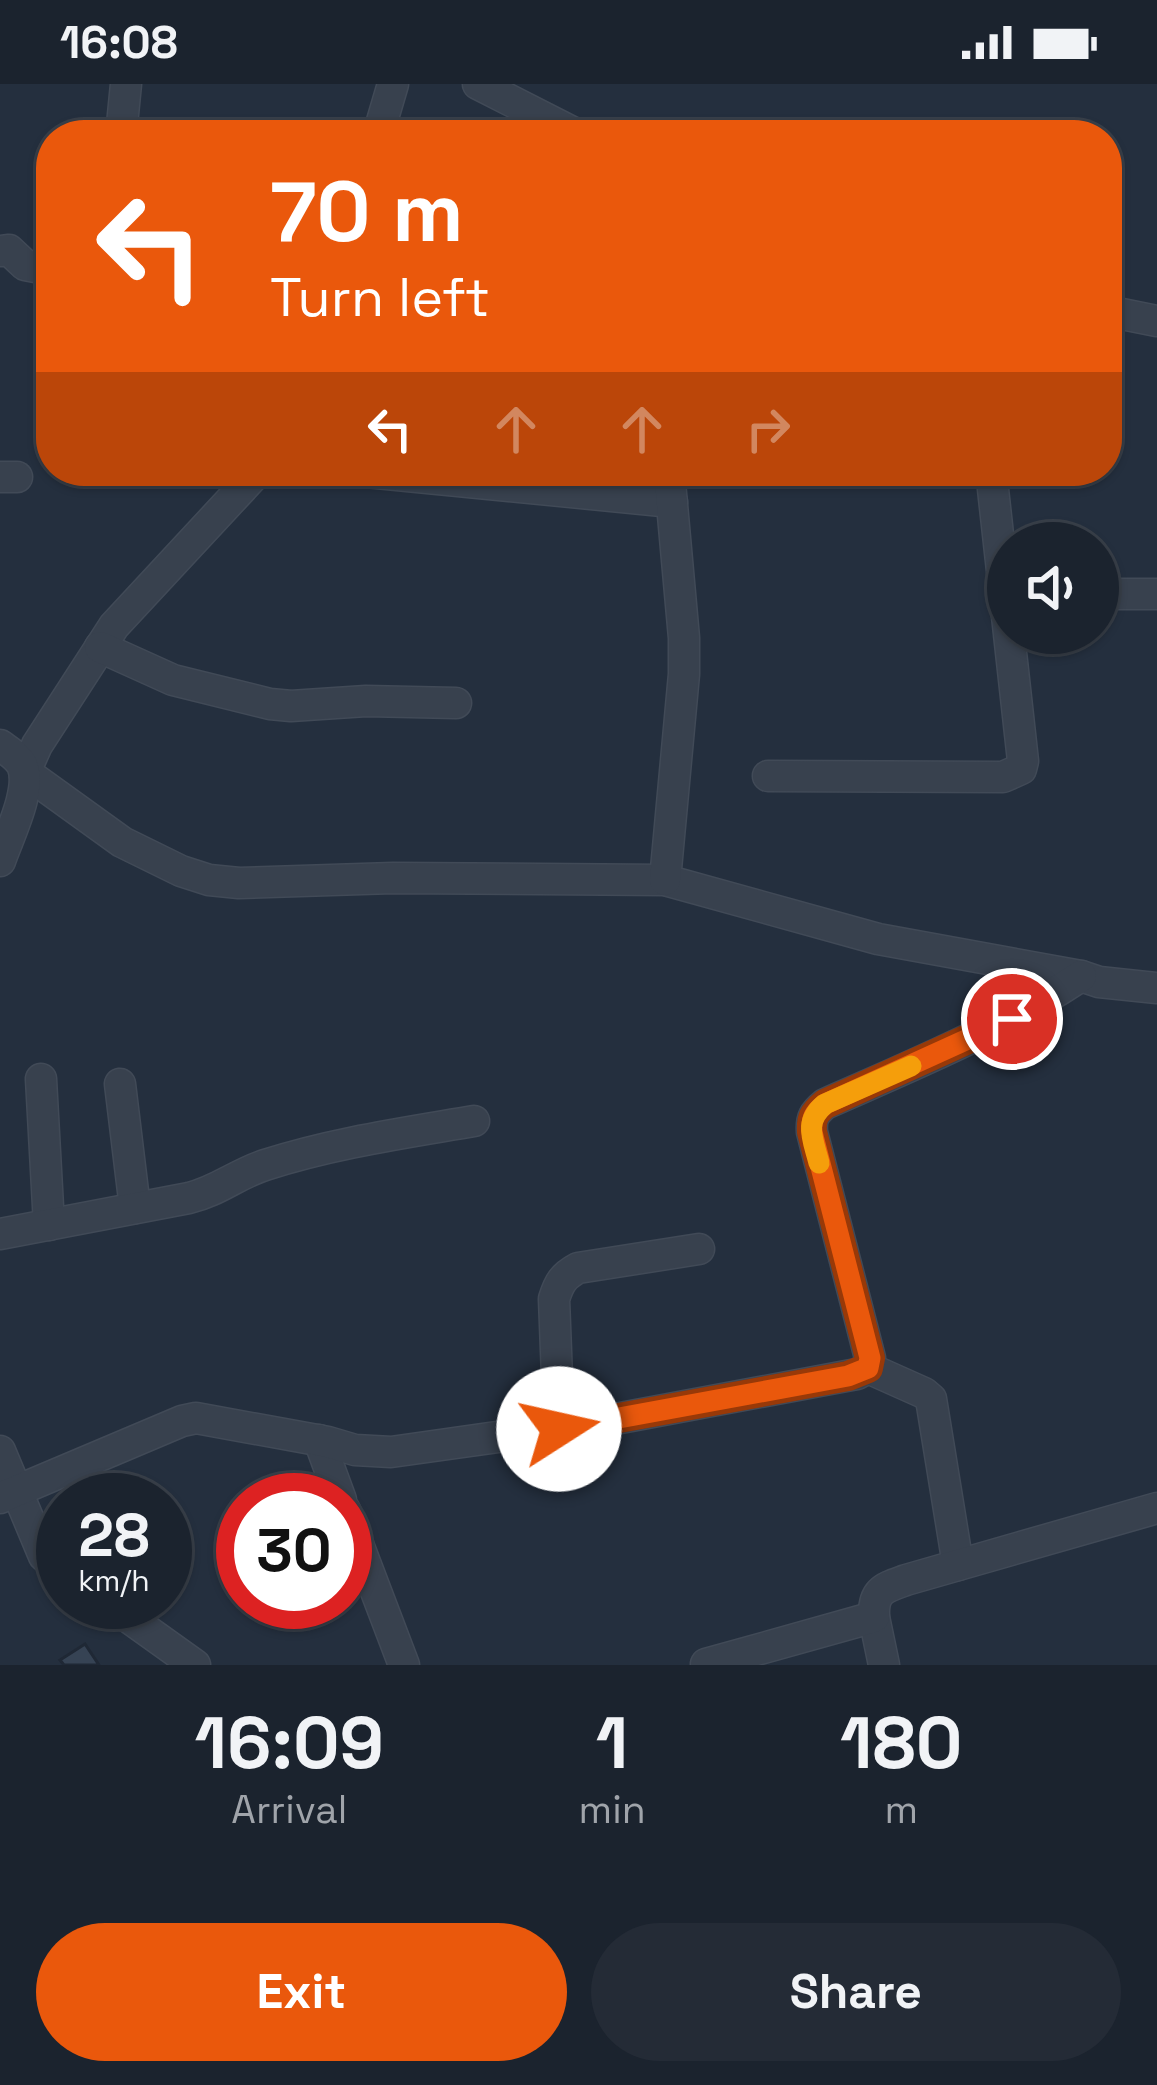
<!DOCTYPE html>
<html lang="en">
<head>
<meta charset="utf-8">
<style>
  body { margin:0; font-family:"Space Grotesk",sans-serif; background:#242b36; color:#f1f3f6; height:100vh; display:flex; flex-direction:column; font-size:45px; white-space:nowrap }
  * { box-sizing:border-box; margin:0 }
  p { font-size:39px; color:#a0a4aa }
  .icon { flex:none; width:66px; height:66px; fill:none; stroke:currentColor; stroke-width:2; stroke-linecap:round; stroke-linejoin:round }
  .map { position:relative; height:1581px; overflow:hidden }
  .side { display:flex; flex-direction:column; background:#1b232e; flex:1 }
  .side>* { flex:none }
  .top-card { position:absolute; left:36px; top:36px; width:1086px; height:366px; border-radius:48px; box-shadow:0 3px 9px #0004,0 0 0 3px #39404a; background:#ea580c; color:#fff; overflow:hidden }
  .controls { position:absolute; left:987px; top:438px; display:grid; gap:24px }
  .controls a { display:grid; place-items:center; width:132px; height:132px; border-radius:50%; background:#1b232e; box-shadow:0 3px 9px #0004,0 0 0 3px #39404a; font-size:60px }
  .speed { position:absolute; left:36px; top:1389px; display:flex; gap:24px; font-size:60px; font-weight:700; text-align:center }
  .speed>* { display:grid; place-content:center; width:156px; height:156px; border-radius:50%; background:#1b232e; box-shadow:0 3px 9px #0004,0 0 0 3px #39404a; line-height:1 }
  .speed small { font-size:30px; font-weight:400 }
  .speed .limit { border:18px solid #d22; background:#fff; color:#111 }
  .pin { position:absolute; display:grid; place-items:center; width:102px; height:102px; color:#fff; margin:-51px; border:6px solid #fff; border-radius:50%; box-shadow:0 3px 12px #0007 }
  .me { position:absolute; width:132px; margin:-66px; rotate:80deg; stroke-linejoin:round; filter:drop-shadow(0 0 9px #0008) }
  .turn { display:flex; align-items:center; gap:42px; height:252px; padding:0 36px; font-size:54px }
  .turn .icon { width:156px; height:156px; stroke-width:2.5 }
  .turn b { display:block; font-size:84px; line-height:102px }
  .lanes { display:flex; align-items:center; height:114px; padding:0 36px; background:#0003; justify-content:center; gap:60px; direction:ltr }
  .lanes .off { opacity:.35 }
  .eta { display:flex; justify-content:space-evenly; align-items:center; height:204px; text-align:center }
  .eta b { font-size:72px; font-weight:800; line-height:84px }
  .action { display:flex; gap:24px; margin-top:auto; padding:24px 36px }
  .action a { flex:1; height:138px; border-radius:72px; background:#ea580c; color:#fff; font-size:48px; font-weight:800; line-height:138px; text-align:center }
  .action a+a { background:#242b36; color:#f1f3f6 }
  .status { display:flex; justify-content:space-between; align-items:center; height:84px; padding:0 60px; background:#1b232e; direction:ltr }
  .status svg { height:33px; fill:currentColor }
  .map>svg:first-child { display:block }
  .building { fill:#364354; stroke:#1f2835; stroke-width:3 }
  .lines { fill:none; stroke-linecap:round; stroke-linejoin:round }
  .minor-casing { stroke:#414a57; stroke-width:33 }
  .minor { stroke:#38414e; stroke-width:30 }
  .route-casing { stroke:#983908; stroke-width:30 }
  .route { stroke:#ea580c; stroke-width:21 }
  .slow { stroke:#f59e0b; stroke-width:21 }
</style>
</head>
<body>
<div class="status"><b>16:08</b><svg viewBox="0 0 49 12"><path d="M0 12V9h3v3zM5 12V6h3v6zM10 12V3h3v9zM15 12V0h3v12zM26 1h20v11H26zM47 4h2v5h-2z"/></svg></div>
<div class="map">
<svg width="1157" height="1581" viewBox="0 0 1157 1581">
  <rect width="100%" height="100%" fill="#242f3e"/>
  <path class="building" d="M85,1560L99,1581H64L60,1576Z"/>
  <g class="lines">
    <defs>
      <g id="minor">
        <path d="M478,0L578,51"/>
        <path d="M121,51L126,0"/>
        <path d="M378,51L393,0"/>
        <path d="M0,167L9,166L25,181L51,186"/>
        <path d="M1107,227L1157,237"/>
        <path d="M258,387L114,542L37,661L25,688L122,758L181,787L209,796L239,799L393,794L665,796L878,855L1081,892L1099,898L1157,904"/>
        <path d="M356,387L672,418"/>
        <path d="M0,393H17"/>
        <path d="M1098,510H1157"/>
        <path d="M100,563L173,596L270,620L291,622L366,617L456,619"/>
        <path d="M0,661C8,667 17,672 22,681C33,705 8,753 0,777"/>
        <path d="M768,692L1003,693L1021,685L1023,677L991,387"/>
        <path d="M665,796L684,590V554L669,387"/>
        <path d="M41,995L49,1141"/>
        <path d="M120,1000L135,1124"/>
        <path d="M0,1150L189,1114C218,1107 237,1090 265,1081C333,1059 404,1049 474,1037"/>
        <path d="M868,1284L924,1309L931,1315L958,1481"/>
        <path d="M559,1345L554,1215C559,1199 563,1192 578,1184L699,1165"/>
        <path d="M319,1356L341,1416"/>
        <path d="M0,1367L44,1472L63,1486"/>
        <path d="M0,1414L182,1337L196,1334L328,1358L355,1366L391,1368L583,1341L857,1290L868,1284L870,1274L812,1048C811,1034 814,1029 825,1020C913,981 1001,945 1081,892"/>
        <path d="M345,1426L404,1581"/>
        <path d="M107,1518L195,1581"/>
        <path d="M874,1533L884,1581"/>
        <path d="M706,1580L874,1533C873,1506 884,1504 906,1496L1157,1424"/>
      </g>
    </defs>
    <use href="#minor" class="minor-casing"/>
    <use href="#minor" class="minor"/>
  </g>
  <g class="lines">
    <defs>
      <path id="route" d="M559,1345L848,1292L868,1284L870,1274L812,1048C811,1034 814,1029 825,1020L1012,935"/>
    </defs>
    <use href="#route" class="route-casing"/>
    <use href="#route" class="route"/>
    <path class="slow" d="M819,1079C813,1055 803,1038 825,1020L911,982"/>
  </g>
</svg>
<div class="controls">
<a><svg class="icon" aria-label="sound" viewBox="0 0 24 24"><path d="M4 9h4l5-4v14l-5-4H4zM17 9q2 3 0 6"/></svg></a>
</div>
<div class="speed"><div>28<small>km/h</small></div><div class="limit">30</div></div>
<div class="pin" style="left:1012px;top:935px;background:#d93025"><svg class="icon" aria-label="arrive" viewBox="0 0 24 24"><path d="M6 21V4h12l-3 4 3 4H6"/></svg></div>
<svg class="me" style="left:559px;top:1345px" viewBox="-20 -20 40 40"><circle r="19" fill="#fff"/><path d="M0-13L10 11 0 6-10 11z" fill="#ea580c"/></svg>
<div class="top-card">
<div class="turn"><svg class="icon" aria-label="left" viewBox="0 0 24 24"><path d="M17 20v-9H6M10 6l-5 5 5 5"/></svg><div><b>70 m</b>Turn left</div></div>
<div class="lanes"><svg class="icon" aria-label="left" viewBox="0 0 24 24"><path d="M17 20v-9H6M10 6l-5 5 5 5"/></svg><svg class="icon off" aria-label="ahead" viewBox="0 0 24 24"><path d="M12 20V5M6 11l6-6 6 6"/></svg><svg class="icon off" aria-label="ahead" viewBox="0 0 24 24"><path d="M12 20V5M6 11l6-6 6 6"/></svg><svg class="icon off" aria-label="right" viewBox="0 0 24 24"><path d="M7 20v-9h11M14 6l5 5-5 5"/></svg></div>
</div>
</div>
<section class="side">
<div class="eta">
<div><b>16:09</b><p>Arrival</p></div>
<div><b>1</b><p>min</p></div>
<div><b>180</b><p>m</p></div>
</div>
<div class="action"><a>Exit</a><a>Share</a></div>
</section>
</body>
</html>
